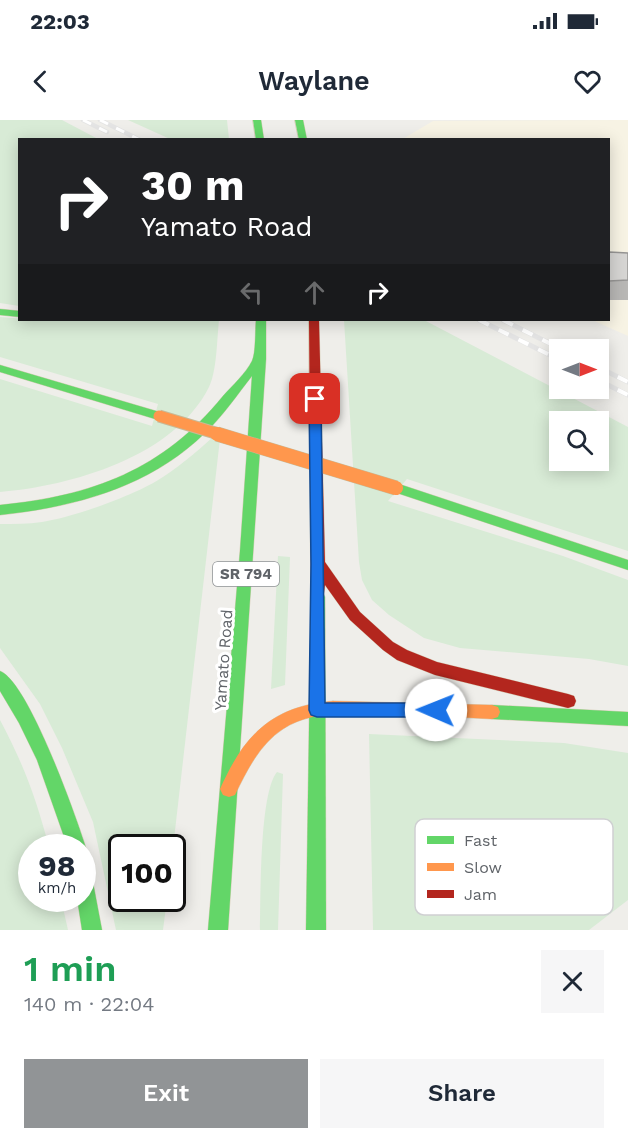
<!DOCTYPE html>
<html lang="en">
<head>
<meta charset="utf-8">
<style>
  :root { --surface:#fff; --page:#f6f6f7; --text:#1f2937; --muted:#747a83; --accent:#919496 }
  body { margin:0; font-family:"Work Sans",sans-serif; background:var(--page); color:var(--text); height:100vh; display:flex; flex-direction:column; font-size:22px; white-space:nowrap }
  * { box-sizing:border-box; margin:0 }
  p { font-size:20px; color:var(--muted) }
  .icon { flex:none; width:33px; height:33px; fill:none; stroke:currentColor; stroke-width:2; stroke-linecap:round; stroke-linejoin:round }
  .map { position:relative; height:810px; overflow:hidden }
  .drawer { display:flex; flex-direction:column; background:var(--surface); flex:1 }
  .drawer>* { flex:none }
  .banner { position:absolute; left:18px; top:18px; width:592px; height:183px; border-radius:0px; box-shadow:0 3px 15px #0003; background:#202124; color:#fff; overflow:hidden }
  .needle { width:39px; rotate:90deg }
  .buttons { position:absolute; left:549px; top:219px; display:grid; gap:12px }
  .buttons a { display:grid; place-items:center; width:60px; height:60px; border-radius:0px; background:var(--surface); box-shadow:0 3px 15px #0003; font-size:30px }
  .speed { position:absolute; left:18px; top:714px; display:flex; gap:12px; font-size:30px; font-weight:700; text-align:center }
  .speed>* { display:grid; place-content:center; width:78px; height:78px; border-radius:50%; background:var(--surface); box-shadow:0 3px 15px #0003; line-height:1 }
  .speed small { font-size:15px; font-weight:400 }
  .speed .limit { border:3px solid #111; border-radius:9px; background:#fff; color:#111 }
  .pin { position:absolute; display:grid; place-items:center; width:51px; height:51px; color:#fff; margin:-26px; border-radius:12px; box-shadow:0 3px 9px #0006 }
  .me { position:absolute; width:66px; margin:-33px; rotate:271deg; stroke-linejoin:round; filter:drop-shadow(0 0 4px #0008) }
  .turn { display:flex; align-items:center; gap:21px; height:126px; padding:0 24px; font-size:27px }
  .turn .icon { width:78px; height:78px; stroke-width:2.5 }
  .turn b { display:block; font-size:42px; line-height:51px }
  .lanes { display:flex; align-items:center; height:57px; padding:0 24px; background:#0003; justify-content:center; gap:30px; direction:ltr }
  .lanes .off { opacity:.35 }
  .round { display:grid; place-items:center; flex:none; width:63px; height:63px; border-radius:0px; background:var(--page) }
  .head { display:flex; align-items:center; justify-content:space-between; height:102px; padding:0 24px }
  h1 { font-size:36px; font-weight:600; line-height:45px; color:#1e9e55 }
  .cta { display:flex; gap:12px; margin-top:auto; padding:12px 24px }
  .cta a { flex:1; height:69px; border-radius:0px; background:var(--accent); color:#fff; font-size:24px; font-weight:600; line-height:69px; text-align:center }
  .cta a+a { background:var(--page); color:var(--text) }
  .status { display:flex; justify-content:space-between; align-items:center; height:42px; padding:0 30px; background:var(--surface); direction:ltr }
  .status svg { height:16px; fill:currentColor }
  header { display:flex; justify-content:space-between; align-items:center; height:78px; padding:0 24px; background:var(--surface); font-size:27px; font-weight:600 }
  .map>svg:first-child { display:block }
</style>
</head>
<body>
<div class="status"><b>22:03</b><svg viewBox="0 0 49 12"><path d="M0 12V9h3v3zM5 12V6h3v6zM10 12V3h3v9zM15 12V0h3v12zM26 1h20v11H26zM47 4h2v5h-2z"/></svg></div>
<header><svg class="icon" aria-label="back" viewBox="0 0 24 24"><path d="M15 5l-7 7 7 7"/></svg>Waylane<svg class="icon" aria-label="heart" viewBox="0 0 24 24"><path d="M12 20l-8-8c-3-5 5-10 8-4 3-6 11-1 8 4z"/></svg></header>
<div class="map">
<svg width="628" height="810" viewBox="0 0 628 810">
  <rect width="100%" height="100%" fill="#efeeea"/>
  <polygon fill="#f7f3e4" points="628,0 628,216 592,200 609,200 609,20 401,20 433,1"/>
  <g fill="#d8ebd6" fill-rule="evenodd">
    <polygon points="0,0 62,0 98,19 20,20 19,186 0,183"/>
    <polygon points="128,0 227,0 229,19 170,19"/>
    <path d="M0 197 38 200H219C217 218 217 251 209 267 174 337 71 366 0 372V259L152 306 158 284 0 237Z"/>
    <path d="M344 200H424L628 307V431L407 359 388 381 563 436 628 460V546L589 539 460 528 424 518 389 495 372 480 362 460 359 442ZM560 302H598V340H560Z"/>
    <path d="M221 310 173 728H122V778L167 779 163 810H116L93 702 62 628 40 584 0 528V404C14 404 28 404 42 402 74 397 136 375 163 357 184 343 202 327 221 310Z"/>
    <polygon points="278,436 290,437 285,565 271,569"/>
    <path d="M0 600C24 645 36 678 49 727L32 728V778L61 779 68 810H0Z"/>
    <polygon points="369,614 564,623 628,633 628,780 589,810 373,810"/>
    <path d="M277 652 283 654 278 810H260C261 778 259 674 277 652Z"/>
  </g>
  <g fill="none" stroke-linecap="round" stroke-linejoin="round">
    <defs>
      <g id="fast">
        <polygon points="253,0 261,0 264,20 256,20"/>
        <polygon points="295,0 303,0 307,20 299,20"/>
        <polygon points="0,189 20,191 20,197 0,195"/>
        <path d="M256 200H266V239L228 810H208L240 431 252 256C237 275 223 296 205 313 150 367 75 387 0 395V385C92 376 163 350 223 276 232 266 246 253 252 241 256 233 255 210 256 200Z"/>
        <polygon points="0,245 163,293 165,296 159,300 155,299 0,252"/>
        <polygon points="396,363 628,440 628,450 391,371 390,368"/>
        <polygon points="318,471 323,473 325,477 326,810 306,810 311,477 313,473"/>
        <path d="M0 551C28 561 76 696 86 728L83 734 82 728H68L37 640 19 603 0 571Z"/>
        <polygon points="492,585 628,592 628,606 492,599 486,597 484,592 486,587"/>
        <polygon points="82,743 89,745 91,752 102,810 82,810 77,778 82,778"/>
      </g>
      <path id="slow" d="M333 581 492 585 498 587 500 592 498 597 492 599C461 597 431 597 400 596 363 595 316 587 283 609 260 624 247 650 235 675L229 677 223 675 220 669C244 615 272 586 333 581Z"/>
      <polygon id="jam" points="309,200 319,200 325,442 360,492 393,522 407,530 437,542 568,574 574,576 576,581 574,586 568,588 435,555 397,540 383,530 350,500 325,465 323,481 313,481 311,477"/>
    </defs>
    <use href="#fast" stroke="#d7ceb8" stroke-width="1"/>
    <use href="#slow" stroke="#d7ceb8" stroke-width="1"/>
    <use href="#jam" stroke="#d7ceb8" stroke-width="1"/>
    <use href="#fast" fill="#63d668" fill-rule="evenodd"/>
    <use href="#slow" fill="#ff974d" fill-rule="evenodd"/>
    <use href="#jam" fill="#b3261e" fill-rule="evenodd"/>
    <defs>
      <g id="rail-far1">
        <polyline points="83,0 107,12"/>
        <polyline points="100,0 140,20"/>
      </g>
      <g id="rail">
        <polyline points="479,200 560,240"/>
        <polyline points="503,200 563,230"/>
        <polyline points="598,247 628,262"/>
        <polyline points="598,260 628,275"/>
      </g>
    </defs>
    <use href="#rail-far1" stroke="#e4e4e4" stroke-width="4.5"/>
    <use href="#rail" stroke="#e4e4e4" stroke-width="5"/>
    <use href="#rail-far1" stroke="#fff" stroke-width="3" stroke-dasharray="9" stroke-linecap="butt"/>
    <use href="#rail" stroke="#fff" stroke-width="4" stroke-dasharray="11" stroke-linecap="butt"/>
    <defs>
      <polyline id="slow-bridge-far1" points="159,296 222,315"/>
      <polyline id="slow-bridge" points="217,314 396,368"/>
    </defs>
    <use href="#slow-bridge-far1" stroke="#c8b996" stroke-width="13" stroke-linecap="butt"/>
    <use href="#slow-bridge" stroke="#c8b996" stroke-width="15" stroke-linecap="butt"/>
    <use href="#slow-bridge-far1" stroke="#ff974d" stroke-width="11"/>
    <use href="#slow-bridge" stroke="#ff974d" stroke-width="14"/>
  </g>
  <polygon fill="#b8b7b5" points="609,132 628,133 628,180 609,180"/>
  <g fill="#d6d5d3" stroke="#969594" stroke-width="1.5">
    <polygon points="393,19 487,19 488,20 393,20"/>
    <polygon points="609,132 628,133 628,160 609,161"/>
  </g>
  <polygon fill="#1a73e8" stroke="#114b97" stroke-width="1.5" points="315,275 321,279 325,583 436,583 441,585 444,590 441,595 436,597 317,597 311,595 309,590 311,444 309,279"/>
  <g text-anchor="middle" stroke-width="6" stroke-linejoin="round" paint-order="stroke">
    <rect fill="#fff" stroke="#8f9295" stroke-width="1.5" x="213" y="442" width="66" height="24" rx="4.5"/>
    <g font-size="15" font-weight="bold" fill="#5f6368">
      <text x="246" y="459">SR 794</text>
    </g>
    <g font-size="16" fill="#5f6368" stroke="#fff">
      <text transform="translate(223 540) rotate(-86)" y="6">Yamato Road</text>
    </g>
  </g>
  <rect x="415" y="699" width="198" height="96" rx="9" fill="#fff" stroke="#cfd0d2" stroke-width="1.5"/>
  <rect x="427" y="716" width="27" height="8" fill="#63d668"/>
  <rect x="427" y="743" width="27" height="8" fill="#ff974d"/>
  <rect x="427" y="770" width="27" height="8" fill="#b3261e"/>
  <g font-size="16" fill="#5f6368">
    <text x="464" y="726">Fast</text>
    <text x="464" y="753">Slow</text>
    <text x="464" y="780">Jam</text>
  </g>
</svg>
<div class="buttons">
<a><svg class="needle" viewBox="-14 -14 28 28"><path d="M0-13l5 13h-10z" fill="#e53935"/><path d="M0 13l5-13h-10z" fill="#747a83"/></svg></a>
<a><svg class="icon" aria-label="search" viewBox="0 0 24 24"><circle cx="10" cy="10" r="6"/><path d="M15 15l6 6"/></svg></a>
</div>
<div class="speed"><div>98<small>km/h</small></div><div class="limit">100</div></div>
<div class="pin" style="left:315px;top:279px;background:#d93025"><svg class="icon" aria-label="arrive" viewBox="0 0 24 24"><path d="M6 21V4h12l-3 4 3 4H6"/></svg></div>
<svg class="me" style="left:436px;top:590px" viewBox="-20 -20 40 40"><circle r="19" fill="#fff"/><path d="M0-13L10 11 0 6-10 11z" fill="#1a73e8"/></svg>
<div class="banner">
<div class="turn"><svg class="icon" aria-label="right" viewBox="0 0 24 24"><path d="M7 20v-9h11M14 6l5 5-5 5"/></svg><div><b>30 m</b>Yamato Road</div></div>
<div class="lanes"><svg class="icon off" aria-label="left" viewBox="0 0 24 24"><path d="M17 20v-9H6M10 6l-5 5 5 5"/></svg><svg class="icon off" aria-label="ahead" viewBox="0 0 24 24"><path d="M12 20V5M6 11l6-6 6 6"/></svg><svg class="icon" aria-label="right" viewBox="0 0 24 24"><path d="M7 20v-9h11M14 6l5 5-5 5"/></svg></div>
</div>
</div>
<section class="drawer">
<div class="head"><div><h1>1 min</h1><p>140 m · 22:04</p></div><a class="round"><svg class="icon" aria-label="close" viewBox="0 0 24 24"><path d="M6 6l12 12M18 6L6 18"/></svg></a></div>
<div class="cta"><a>Exit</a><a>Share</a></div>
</section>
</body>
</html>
